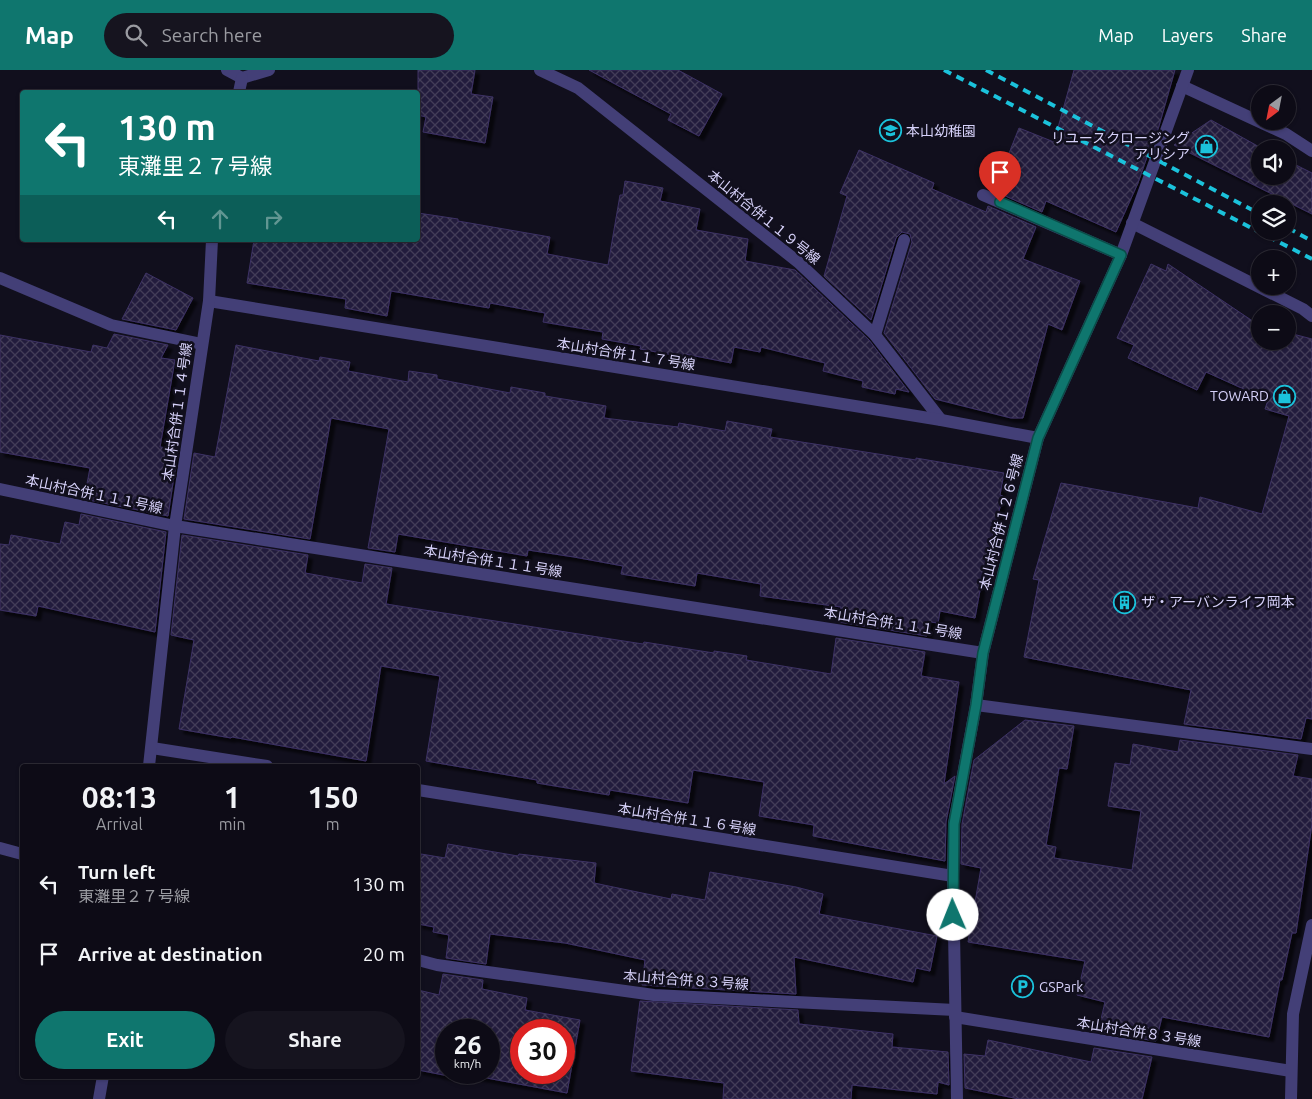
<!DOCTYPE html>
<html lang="en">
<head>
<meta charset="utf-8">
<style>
  :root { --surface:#0d0b16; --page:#16141f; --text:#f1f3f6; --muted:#9a9ba1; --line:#2d2b35; --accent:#0f766e }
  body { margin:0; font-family:Ubuntu,"Noto Sans JP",sans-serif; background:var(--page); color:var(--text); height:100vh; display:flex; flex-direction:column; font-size:19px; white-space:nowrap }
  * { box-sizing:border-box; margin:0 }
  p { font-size:16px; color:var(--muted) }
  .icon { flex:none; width:28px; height:28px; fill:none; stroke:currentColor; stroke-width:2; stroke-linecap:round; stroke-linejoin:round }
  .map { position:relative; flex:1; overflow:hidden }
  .sheet { position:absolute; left:20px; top:694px; width:400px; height:315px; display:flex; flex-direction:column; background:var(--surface); border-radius:5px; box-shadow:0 1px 4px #0004,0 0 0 1px var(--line) }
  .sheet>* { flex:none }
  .hud { position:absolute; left:20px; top:20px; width:400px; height:152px; border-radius:5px; box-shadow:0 1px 4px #0004,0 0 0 1px var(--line); background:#0f766e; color:#fff; overflow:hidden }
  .needle { width:32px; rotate:212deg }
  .buttons { position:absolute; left:1251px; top:15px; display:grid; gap:10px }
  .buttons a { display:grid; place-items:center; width:45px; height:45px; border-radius:50%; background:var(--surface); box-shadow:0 1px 4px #0004,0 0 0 1px var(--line); font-size:25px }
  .speed { position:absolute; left:435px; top:949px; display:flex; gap:10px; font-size:25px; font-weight:700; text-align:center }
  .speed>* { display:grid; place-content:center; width:65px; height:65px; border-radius:50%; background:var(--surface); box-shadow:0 1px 4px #0004,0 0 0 1px var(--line); line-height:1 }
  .speed small { font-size:12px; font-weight:400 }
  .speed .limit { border:8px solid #d22; background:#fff; color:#111 }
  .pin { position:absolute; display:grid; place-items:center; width:42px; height:42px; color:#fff; margin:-51px -21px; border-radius:50% 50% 50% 0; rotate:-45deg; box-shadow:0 0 5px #0007 }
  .pin .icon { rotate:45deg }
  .me { position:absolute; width:55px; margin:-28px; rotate:359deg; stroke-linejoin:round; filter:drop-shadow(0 0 4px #0008) }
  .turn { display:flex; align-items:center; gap:18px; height:105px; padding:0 15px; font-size:22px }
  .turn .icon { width:65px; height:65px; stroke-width:2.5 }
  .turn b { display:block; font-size:35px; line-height:42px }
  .lanes { display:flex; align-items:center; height:48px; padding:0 15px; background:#0003; justify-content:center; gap:25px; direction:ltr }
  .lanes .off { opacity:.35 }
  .eta { display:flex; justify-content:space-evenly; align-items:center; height:85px; text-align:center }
  .eta b { font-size:30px; font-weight:700; line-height:35px }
  .button { display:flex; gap:10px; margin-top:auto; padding:10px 15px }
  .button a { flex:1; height:58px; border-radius:30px; background:var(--accent); color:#fff; font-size:20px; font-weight:700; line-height:58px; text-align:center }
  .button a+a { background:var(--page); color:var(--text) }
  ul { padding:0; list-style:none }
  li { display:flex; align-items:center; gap:15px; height:70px; padding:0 15px }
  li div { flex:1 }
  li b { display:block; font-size:19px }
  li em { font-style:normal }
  header { display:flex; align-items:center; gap:30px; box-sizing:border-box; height:70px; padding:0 25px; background:var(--accent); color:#fff }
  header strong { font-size:24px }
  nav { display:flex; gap:28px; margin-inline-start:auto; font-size:18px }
  .search { width:350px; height:45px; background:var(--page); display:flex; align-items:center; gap:12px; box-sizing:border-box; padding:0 18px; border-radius:28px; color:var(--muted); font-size:19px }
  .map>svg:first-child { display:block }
</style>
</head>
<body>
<header>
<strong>Map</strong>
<div class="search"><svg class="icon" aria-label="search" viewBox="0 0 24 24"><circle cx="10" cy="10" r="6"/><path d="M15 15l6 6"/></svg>Search here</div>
<nav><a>Map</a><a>Layers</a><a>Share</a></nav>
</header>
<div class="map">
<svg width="1312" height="1029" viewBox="0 0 1312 1029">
  <defs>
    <pattern id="building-cross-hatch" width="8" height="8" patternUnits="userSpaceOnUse" patternTransform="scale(1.25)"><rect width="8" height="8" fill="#241d3c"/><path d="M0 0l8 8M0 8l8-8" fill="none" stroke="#433d59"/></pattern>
    <filter id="shadow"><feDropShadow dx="4.5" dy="4.5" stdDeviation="1" flood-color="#0009"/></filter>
  </defs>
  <rect width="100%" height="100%" fill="#110f1d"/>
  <g fill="url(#building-cross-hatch)" stroke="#3d3265" fill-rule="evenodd" filter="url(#shadow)">
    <polygon points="418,0 475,0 471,24 493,27 485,73 423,62 426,47 418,45"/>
    <polygon points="589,0 678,0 722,24 699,66 668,50 671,44"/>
    <polygon points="1074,0 1175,0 1157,63 1156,64 1155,64 1138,113 1116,162 1046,131 1042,142 994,121 1019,58 1054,72"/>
    <polygon points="1211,50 1263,79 1260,79 1260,106 1288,106 1288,91 1312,103 1312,144 1174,75"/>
    <polygon points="859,80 934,113 932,119 986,142 988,136 1036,157 1023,189 1080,211 1062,260 1048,254 1023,348 1011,348 935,329 884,263 912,172 910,164 902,162 896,168 871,250 824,206 847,126 840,123"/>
    <polygon points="625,111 663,118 660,131 700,139 696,160 748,169 745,191 795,200 869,270 909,322 896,319 895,324 862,317 863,311 823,301 825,293 761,277 760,282 734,277 731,293 685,284 684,287 640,279 641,276 602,269 603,262 543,252 545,243 490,233 489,238 391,221 387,246 345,238 346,229 247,213 254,170 418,170 418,143 458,149 458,151 550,167 547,184 608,195 620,125 623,125"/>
    <polygon points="1151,194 1166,201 1168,194 1260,256 1260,271 1282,271 1286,274 1289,263 1312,269 1312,649 1306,648 1301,669 1184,654 1191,620 1024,587 1039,510 1033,509 1061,413 1198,438 1200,427 1262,444 1289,346 1265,339 1268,330 1206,302 1197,320 1128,288 1134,275 1117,268"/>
    <polygon points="146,203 193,228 176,260 122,249"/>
    <polygon points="114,264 168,275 161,288 175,290 160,377 178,380 168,446 84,429 90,398 0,382 0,265 91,282 93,275 107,278"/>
    <polygon points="236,275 319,291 320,287 350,292 348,301 408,312 409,301 437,305 437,309 510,323 511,317 545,323 545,326 606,336 604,348 678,357 679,353 725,361 727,351 772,359 770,367 916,390 916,388 1004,403 1000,425 1003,426 984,498 975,548 940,541 938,553 930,552 927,566 839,552 841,537 760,526 761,514 697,503 695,516 621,504 623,496 574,487 528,480 527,486 398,464 395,482 368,478 389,359 331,348 310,469 184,449 194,383 215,387"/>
    <polygon points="81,444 166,462 155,562 38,536 36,546 0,540 0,474 9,475 11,465 60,474 65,452 79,455"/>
    <polygon points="182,465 308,485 305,503 362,513 365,494 392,498 386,534 643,574 644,572 714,583 714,581 747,586 746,590 831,604 836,568 925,582 921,606 959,612 944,714 955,706 946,752 945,791 813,766 814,755 759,746 764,712 693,700 688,733 610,720 609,725 537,713 537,710 426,691 440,606 381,596 366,691 232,667 231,668 179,659 194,570 171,565"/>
    <polygon points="1025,650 1074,656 1067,699 1059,698 1046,775 1056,777 1054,788 1132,800 1141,741 1108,736 1115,693 1130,695 1133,674 1178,682 1180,670 1298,685 1293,706 1312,709 1312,754 1296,863 1292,863 1282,910 1280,910 1269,967 1162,947 1156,971 1098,962 1105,932 1077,925 1085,891 968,872 981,798 961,794 962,754 974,690"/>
    <polygon points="448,774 518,786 519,784 596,793 594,813 671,829 672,824 705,830 710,802 796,817 823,824 819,844 937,866 930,901 916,898 913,912 794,887 796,924 642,915 645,890 565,873 490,864 486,894 446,888 449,865 433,862 434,857 418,854 418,805 421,784 445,788"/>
    <path d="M443 904 483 910 482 919 527 928 525 940 580 950 567 1023 465 1004 464 1009 418 1000V920L439 925ZM446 960H489V1002H446ZM521 960H564V1002H521Z"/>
    <polygon points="640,931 798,940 799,954 893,964 892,977 948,982 949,1015 938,1012 937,1024 852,1015 851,1029 723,1029 724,1013 631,1001"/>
    <polygon points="988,970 1091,992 1094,978 1152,987 1142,1029 1019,1029 965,1018 964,984 985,986"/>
  </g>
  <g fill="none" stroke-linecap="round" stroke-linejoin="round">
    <g stroke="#433f77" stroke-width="12">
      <polyline points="227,0 242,8 269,0"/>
      <polyline points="540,0 578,18 798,192 875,265 941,350"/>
      <polyline points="1182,16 1286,64 1312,81"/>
      <polyline points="239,22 242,8"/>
      <polyline points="983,125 1121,185"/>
      <polyline points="1132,153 1303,239 1312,246"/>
      <polyline points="0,208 111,255 202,274"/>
      <polyline points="209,231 941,350 1038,368"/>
      <polyline points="875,265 904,170"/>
      <polyline points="0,419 175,456 983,583"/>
      <polyline points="976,635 1312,679"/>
      <polyline points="152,678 267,696"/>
      <polyline points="149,696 175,456 209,231 212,170"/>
      <polyline points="418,720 953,806"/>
      <polyline points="0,778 22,784"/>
      <polyline points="418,890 437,895 654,925 955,940"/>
      <polyline points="955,947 1291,1001"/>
      <polyline points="99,1029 103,1006"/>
      <polyline points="957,1029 953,806 954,753 976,635 983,583 1038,368 1121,185 1188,0"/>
      <polyline points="1291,1029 1293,944 1312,855"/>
    </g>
    <g stroke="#1bc2db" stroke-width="4" stroke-dasharray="8 6" stroke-linecap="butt">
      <polyline points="944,0 1312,189"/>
      <polyline points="986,0 1260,144"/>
      <polyline points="1288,158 1312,171"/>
    </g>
  </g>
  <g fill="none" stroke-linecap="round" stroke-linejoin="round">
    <defs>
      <polyline id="route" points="953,845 954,754 976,635 983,583 1038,368 1121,185 1000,132"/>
    </defs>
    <use href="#route" stroke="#0a4d48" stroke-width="12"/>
    <use href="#route" stroke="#0f766e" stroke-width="9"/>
  </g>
  <defs>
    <symbol id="school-ring" viewBox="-11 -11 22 22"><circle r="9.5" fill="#110f1d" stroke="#1bc2db" stroke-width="1.5"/><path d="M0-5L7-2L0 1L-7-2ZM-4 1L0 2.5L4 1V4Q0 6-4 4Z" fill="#1bc2db"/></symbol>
    <symbol id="shop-ring" viewBox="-11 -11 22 22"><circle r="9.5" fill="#110f1d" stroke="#1bc2db" stroke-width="1.5"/><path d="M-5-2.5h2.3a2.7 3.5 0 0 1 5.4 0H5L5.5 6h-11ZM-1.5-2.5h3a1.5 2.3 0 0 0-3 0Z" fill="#1bc2db"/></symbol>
    <symbol id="building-ring" viewBox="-11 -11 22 22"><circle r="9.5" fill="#110f1d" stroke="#1bc2db" stroke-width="1.5"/><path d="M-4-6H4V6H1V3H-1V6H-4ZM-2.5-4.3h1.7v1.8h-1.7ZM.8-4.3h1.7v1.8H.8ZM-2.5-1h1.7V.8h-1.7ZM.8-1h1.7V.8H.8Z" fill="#1bc2db"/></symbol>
    <symbol id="parking-ring" viewBox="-11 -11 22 22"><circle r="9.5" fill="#110f1d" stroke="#1bc2db" stroke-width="1.5"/><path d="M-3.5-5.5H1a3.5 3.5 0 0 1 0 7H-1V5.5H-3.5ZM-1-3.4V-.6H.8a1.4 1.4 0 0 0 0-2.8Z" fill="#1bc2db"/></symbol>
  </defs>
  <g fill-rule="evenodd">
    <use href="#school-ring" x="878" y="48" width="25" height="25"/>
    <use href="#shop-ring" x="1194" y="64" width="25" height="25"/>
    <use href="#shop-ring" x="1272" y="314" width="25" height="25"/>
    <use href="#building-ring" x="1112" y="520" width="25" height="25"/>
    <use href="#parking-ring" x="1010" y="904" width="25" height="25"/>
  </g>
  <g text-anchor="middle" stroke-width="5" stroke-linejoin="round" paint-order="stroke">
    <g font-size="14" fill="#d6d1f9" stroke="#110f1d" text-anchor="start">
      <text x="906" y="66">本山幼稚園</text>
      <text x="1190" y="73" text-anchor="end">リユースクロージング<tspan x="1190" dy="16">アリシア</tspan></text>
      <text x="1269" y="331" text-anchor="end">TOWARD</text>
      <text x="1141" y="537">ザ・アーバンライフ岡本</text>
      <text x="1039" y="922">GSPark</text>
    </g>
    <g font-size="14" fill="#d6d1f9" stroke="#110f1d">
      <text transform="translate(764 147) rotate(39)" y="5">本山村合併１１９号線</text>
      <text transform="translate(626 284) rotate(9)" y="5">本山村合併１１７号線</text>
      <text transform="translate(177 342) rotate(-82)" y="5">本山村合併１１４号線</text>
      <text transform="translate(94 424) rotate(12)" y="5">本山村合併１１１号線</text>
      <text transform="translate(1001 452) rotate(-76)" y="5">本山村合併１２６号線</text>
      <text transform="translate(493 491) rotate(9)" y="5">本山村合併１１１号線</text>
      <text transform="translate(893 553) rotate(9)" y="5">本山村合併１１１号線</text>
      <text transform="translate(687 749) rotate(9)" y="5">本山村合併１１６号線</text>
      <text transform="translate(686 910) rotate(4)" y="5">本山村合併８３号線</text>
      <text transform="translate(1139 962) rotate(9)" y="5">本山村合併８３号線</text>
    </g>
  </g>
</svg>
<div class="buttons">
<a><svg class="needle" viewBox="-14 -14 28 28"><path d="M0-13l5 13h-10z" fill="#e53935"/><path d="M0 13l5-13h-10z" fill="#9a9ba1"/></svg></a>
<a><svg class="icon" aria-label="sound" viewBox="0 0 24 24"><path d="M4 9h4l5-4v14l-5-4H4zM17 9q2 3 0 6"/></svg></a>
<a><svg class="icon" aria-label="layers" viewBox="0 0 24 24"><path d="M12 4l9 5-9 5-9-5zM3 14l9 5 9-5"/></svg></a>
<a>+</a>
<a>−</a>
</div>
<div class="speed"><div>26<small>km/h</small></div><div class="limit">30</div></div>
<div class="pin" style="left:1000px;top:132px;background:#d93025"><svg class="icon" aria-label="arrive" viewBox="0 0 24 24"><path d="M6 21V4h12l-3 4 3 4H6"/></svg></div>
<svg class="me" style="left:953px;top:845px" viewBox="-20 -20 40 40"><circle r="19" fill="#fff"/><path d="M0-13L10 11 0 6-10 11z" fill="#0f766e"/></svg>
<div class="hud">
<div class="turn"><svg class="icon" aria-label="left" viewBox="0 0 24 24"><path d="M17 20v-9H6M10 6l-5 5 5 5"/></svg><div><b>130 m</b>東灘里２７号線</div></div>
<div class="lanes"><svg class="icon" aria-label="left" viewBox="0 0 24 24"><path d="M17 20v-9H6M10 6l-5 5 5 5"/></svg><svg class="icon off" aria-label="ahead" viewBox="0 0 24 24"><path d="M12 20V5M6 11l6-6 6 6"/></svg><svg class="icon off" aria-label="right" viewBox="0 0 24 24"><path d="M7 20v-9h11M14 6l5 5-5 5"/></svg></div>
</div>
<section class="sheet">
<div class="eta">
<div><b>08:13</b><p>Arrival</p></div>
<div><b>1</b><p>min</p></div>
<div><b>150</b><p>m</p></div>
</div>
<ul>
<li><svg class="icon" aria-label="left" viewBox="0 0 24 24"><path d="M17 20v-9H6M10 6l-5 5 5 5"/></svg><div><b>Turn left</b><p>東灘里２７号線</p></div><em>130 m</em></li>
<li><svg class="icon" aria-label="arrive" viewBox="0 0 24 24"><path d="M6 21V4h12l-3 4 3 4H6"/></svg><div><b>Arrive at destination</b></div><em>20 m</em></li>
</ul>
<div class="button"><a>Exit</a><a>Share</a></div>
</section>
</div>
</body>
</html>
